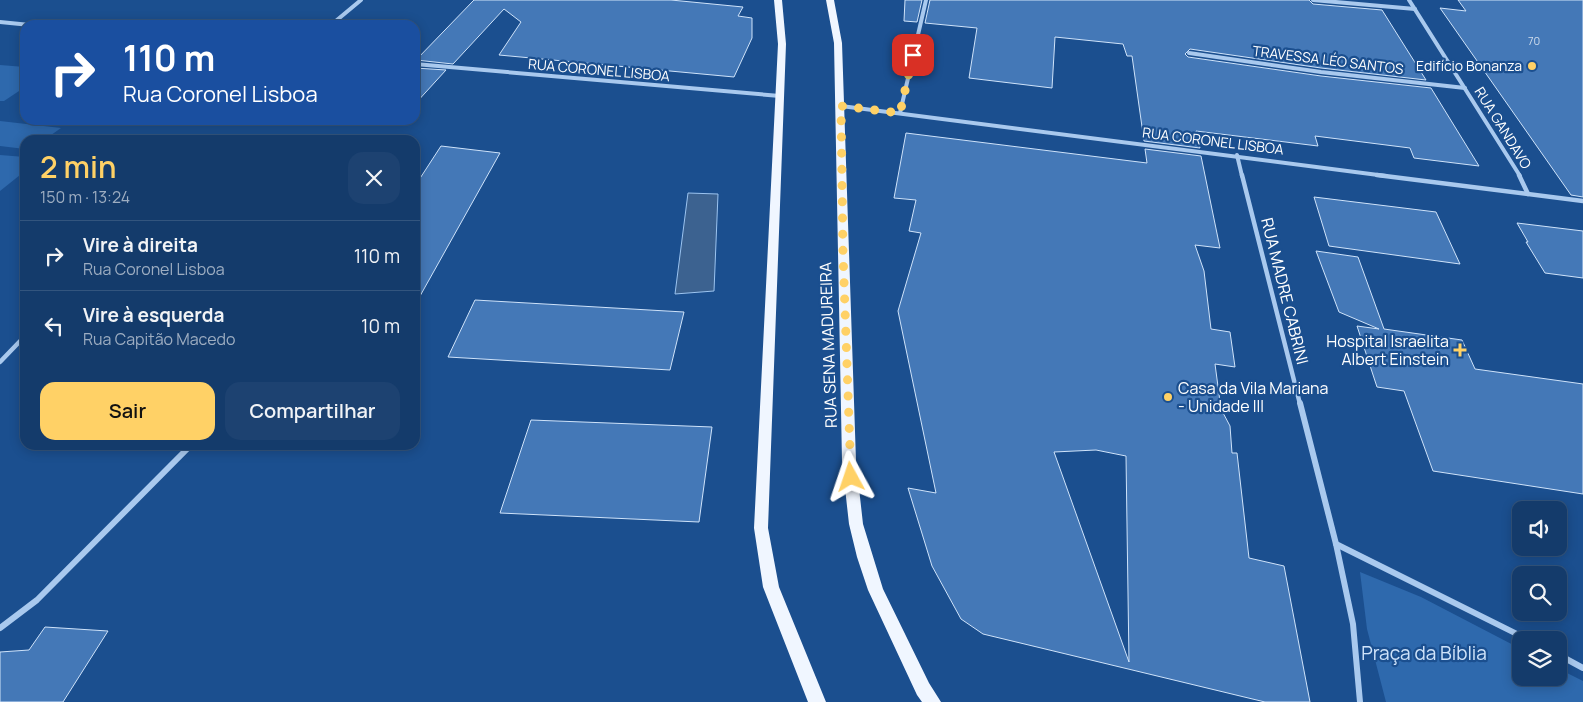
<!DOCTYPE html>
<html lang="pt">
<head>
<meta charset="utf-8">
<style>
  :root { --surface:#143b6b; --page:#1d4271; --text:#f1f3f6; --muted:#9dadc1; --line:#33557e; --accent:#ffd166 }
  body { margin:0; font-family:Manrope,sans-serif; background:var(--page); color:var(--text); height:100vh; display:flex; flex-direction:column; font-size:19px; white-space:nowrap }
  * { box-sizing:border-box; margin:0 }
  p { font-size:16px; color:var(--muted) }
  .icon { flex:none; width:28px; height:28px; fill:none; stroke:currentColor; stroke-width:2; stroke-linecap:round; stroke-linejoin:round }
  .map { position:relative; flex:1; overflow:hidden }
  .drawer { position:absolute; left:20px; top:135px; width:400px; height:315px; display:flex; flex-direction:column; background:var(--surface); border-radius:15px; box-shadow:0 2px 12px #0003,0 0 0 1px var(--line) }
  .drawer>* { flex:none }
  .top-card { position:absolute; left:20px; top:20px; width:400px; height:105px; border-radius:15px; box-shadow:0 2px 12px #0003,0 0 0 1px var(--line); background:#1a4fa0; color:#fff; overflow:hidden }
  .buttons { position:absolute; left:1512px; top:501px; display:grid; gap:10px }
  .buttons a { display:grid; place-items:center; width:55px; height:55px; border-radius:10px; background:var(--surface); box-shadow:0 2px 12px #0003,0 0 0 1px var(--line); font-size:25px }
  .pin { position:absolute; display:grid; place-items:center; width:42px; height:42px; color:#fff; margin:-21px; border-radius:10px; box-shadow:0 2px 8px #0006 }
  .me { position:absolute; width:55px; margin:-28px; rotate:355deg; stroke-linejoin:round; filter:drop-shadow(0 0 4px #0008) }
  .turn { display:flex; align-items:center; gap:18px; height:105px; padding:0 20px; font-size:22px }
  .turn .icon { width:65px; height:65px; stroke-width:2.5 }
  .turn b { display:block; font-size:35px; line-height:42px }
  .round { display:grid; place-items:center; flex:none; width:52px; height:52px; border-radius:15px; background:var(--page) }
  .headline { display:flex; align-items:center; justify-content:space-between; height:85px; padding:0 20px }
  h1 { font-size:30px; font-weight:600; line-height:38px; color:var(--accent) }
  .primary-button { display:flex; gap:10px; margin-top:auto; padding:10px 20px }
  .primary-button a { flex:1; height:58px; border-radius:15px; background:var(--accent); color:#111; font-size:20px; font-weight:600; line-height:58px; text-align:center }
  .primary-button a+a { background:var(--page); color:var(--text) }
  ul { padding:0; list-style:none }
  li { display:flex; align-items:center; gap:15px; height:70px; padding:0 20px; border-top:1px solid var(--line) }
  li div { flex:1 }
  li b { display:block; font-size:19px }
  li em { font-style:normal }
  .map>svg:first-child { display:block }
</style>
</head>
<body>
<div class="map">
<svg width="1583" height="702" viewBox="0 0 1583 702">
  <rect width="100%" height="100%" fill="#1b4f8f"/>
  <g fill="#2e69ad">
    <polygon points="0,65 25,67 25,87 4,101 0,101"/>
    <polygon points="0,121 61,128 44,140 25,140 25,149 0,146"/>
    <polygon points="0,155 25,157 25,171 0,191"/>
    <polygon points="1360,572 1421,597 1521,649 1521,678 1559,678 1559,669 1583,681 1583,702 1386,702 1367,629"/>
  </g>
  <polygon fill="#3c6290" stroke="#9cc4f0" points="688,193 718,194 714,291 675,294"/>
  <g fill="#4478b7" stroke="#cfe3fa" fill-rule="evenodd">
    <polygon points="474,0 671,0 743,7 738,16 752,18 752,38 734,77 499,55 521,22 504,9 453,64 416,60"/>
    <polygon points="905,0 922,0 917,22 904,21"/>
    <polygon points="930,0 1309,0 1313,4 1382,10 1426,80 1321,68 1190,49 1185,54 1188,57 1321,76 1431,88 1479,166 1414,158 1410,148 1315,136 1318,146 1196,131 1200,148 1144,141 1132,56 1127,56 1123,44 1055,37 1052,88 969,78 977,28 925,23"/>
    <polygon points="1458,0 1583,0 1583,197 1571,195 1440,8 1466,11"/>
    <polygon points="415,68 446,70 415,104"/>
    <path d="M906 133 1147 163 1145 149 1201 156 1220 248 1195 245 1204 271 1211 329 1230 332 1235 367 1215 364 1221 409 1230 426 1232 453H1237L1249 558 1284 566 1310 702H1265L983 634 961 619 932 566 908 488 936 493 898 311 921 233 909 231 916 200 894 198ZM1096 450 1126 456 1129 662 1054 452Z"/>
    <polygon points="441,146 500,153 415,305 415,186"/>
    <polygon points="1314,197 1436,212 1460,264 1329,246"/>
    <polygon points="1517,223 1583,231 1583,278 1545,273 1526,242 1528,242"/>
    <polygon points="1316,251 1358,257 1384,329 1462,340 1475,369 1583,384 1583,494 1433,471 1404,391 1377,387 1357,326 1379,329 1339,312"/>
    <polygon points="475,300 684,312 670,370 448,357"/>
    <polygon points="531,420 712,427 699,522 500,513"/>
    <polygon points="45,627 108,631 63,702 0,702 0,652 29,650"/>
  </g>
  <g fill="none" stroke-linecap="round" stroke-linejoin="round">
    <g stroke="#a9c9ee" stroke-width="4">
      <polyline points="1313,0 1415,9"/>
      <polyline points="1409,0 1520,176"/>
      <polyline points="0,22 30,25"/>
      <polyline points="331,25 361,0"/>
      <polyline points="1189,53 1321,72 1465,88"/>
      <polyline points="415,64 780,96"/>
      <polyline points="841,106 1386,176"/>
      <polyline points="900,113 926,0"/>
      <polyline points="1237,155 1242,176"/>
    </g>
    <g stroke="#a9c9ee" stroke-width="4.5">
      <polyline points="1242,175 1300,404"/>
      <polyline points="1377,175 1583,201"/>
      <polyline points="1519,175 1528,194"/>
      <polyline points="0,362 25,336"/>
    </g>
    <g stroke="#a9c9ee" stroke-width="6">
      <polyline points="1300,403 1336,544 1353,624 1360,702"/>
      <polyline points="1336,544 1529,640"/>
      <polyline points="0,628 37,600 191,445"/>
      <polyline points="1559,655 1583,668"/>
    </g>
    <g fill="#f0f6ff" fill-rule="evenodd">
      <polygon points="774,0 782,0 786,44 768,528 779,587 826,702 808,702 763,587 754,528 778,44"/>
      <polygon points="826,0 834,0 842,43 856,461 863,524 883,589 929,683 941,702 922,702 917,695 868,590 857,557 849,524 842,461 834,43"/>
    </g>
  </g>
  <g fill="none" stroke-linecap="round" stroke-linejoin="round">
    <polyline stroke="#ffd166" stroke-width="9" stroke-dasharray="0 16.2" points="851,477 843,253 841,106 900,113 913,55"/>
  </g>
  <g fill="#ffd166" stroke="#1b4f8f" stroke-width="2">
    <circle cx="1532" cy="66" r="5"/>
    <path d="M1457.5 342.5h5v5h5v5h-5v5h-5v-5h-5v-5h5z"/>
    <circle cx="1168" cy="397" r="5"/>
  </g>
  <g text-anchor="middle" stroke-width="4.5" stroke-linejoin="round" paint-order="stroke">
    <g font-size="11" fill="#d0dded">
      <text x="1534" y="45">70</text>
    </g>
    <g font-size="14" fill="#fff" stroke="#1b4f8f">
      <text transform="translate(1328 60) rotate(7)" y="5">TRAVESSA LÉO SANTOS</text>
      <text transform="translate(599 70) rotate(5)" y="5">RUA CORONEL LISBOA</text>
      <text transform="translate(1503 128) rotate(58)" y="5">RUA GANDAVO</text>
      <text transform="translate(1213 141) rotate(7)" y="5">RUA CORONEL LISBOA</text>
    </g>
    <g font-size="14" fill="#fff" stroke="#1b4f8f" text-anchor="end">
      <text x="1522" y="71">Edifício Bonanza</text>
    </g>
    <g font-size="16" fill="#fff" stroke="#1b4f8f">
      <text transform="translate(1285 291) rotate(76)" y="6">RUA MADRE CABRINI</text>
      <text transform="translate(828 345) rotate(-92)" y="6">RUA SENA MADUREIRA</text>
    </g>
    <g font-size="16" fill="#fff" stroke="#1b4f8f" text-anchor="end">
      <text x="1449" y="347">Hospital Israelita<tspan x="1449" dy="18">Albert Einstein</tspan></text>
      <text x="1178" y="394" text-anchor="start">Casa da Vila Mariana<tspan x="1178" dy="18">- Unidade III</tspan></text>
    </g>
    <g font-size="19" fill="#cfe3fa" stroke="#1b4f8f">
      <text x="1424" y="660">Praça da Bíblia</text>
    </g>
  </g>
</svg>
<div class="buttons">
<a><svg class="icon" aria-label="sound" viewBox="0 0 24 24"><path d="M4 9h4l5-4v14l-5-4H4zM17 9q2 3 0 6"/></svg></a>
<a><svg class="icon" aria-label="search" viewBox="0 0 24 24"><circle cx="10" cy="10" r="6"/><path d="M15 15l6 6"/></svg></a>
<a><svg class="icon" aria-label="layers" viewBox="0 0 24 24"><path d="M12 4l9 5-9 5-9-5zM3 14l9 5 9-5"/></svg></a>
</div>
<div class="pin" style="left:913px;top:55px;background:#d93025"><svg class="icon" aria-label="arrive" viewBox="0 0 24 24"><path d="M6 21V4h12l-3 4 3 4H6"/></svg></div>
<svg class="me" style="left:851px;top:477px" viewBox="-20 -20 40 40"><path d="M0-17L14 15 0 8-14 15z" fill="#ffd166" stroke="#fff" stroke-width="4"/></svg>
<div class="top-card">
<div class="turn"><svg class="icon" aria-label="right" viewBox="0 0 24 24"><path d="M7 20v-9h11M14 6l5 5-5 5"/></svg><div><b>110 m</b>Rua Coronel Lisboa</div></div>
</div>
<section class="drawer">
<div class="headline"><div><h1>2 min</h1><p>150 m · 13:24</p></div><a class="round"><svg class="icon" aria-label="close" viewBox="0 0 24 24"><path d="M6 6l12 12M18 6L6 18"/></svg></a></div>
<ul>
<li><svg class="icon" aria-label="right" viewBox="0 0 24 24"><path d="M7 20v-9h11M14 6l5 5-5 5"/></svg><div><b>Vire à direita</b><p>Rua Coronel Lisboa</p></div><em>110 m</em></li>
<li><svg class="icon" aria-label="left" viewBox="0 0 24 24"><path d="M17 20v-9H6M10 6l-5 5 5 5"/></svg><div><b>Vire à esquerda</b><p>Rua Capitão Macedo</p></div><em>10 m</em></li>
</ul>
<div class="primary-button"><a>Sair</a><a>Compartilhar</a></div>
</section>
</div>
</body>
</html>
